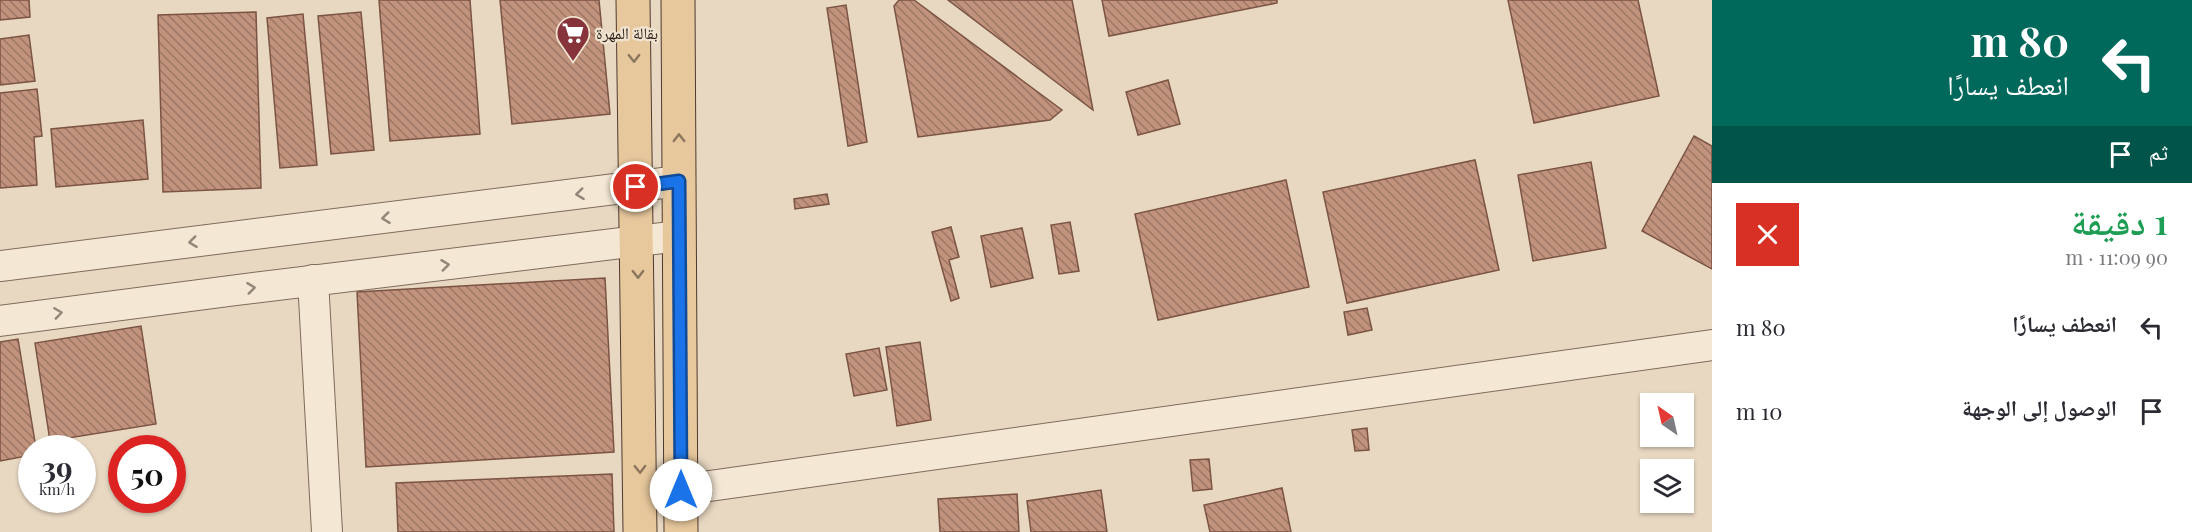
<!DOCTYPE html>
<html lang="ar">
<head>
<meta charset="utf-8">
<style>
  :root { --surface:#fff; --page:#f2f2f3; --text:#2b2b33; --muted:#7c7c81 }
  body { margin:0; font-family:"Playfair Display","Noto Naskh Arabic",serif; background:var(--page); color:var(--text); direction:rtl; height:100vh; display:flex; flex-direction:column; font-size:22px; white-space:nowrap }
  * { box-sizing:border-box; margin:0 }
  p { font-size:20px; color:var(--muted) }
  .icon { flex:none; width:33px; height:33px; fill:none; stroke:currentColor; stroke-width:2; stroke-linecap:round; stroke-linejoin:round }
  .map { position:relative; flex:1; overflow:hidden; direction:ltr }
  .panel { display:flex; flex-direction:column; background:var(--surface); width:480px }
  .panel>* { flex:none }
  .banner { background:#00695c; color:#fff; overflow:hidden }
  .needle { width:39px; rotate:326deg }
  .tools { position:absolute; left:1640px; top:393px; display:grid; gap:12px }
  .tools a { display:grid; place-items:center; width:54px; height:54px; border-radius:0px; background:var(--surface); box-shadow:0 2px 4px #0004; font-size:30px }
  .speed { position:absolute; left:18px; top:435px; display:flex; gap:12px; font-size:30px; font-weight:700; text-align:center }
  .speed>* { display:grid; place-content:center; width:78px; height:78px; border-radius:50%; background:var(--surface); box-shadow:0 2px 4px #0004; line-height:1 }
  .speed small { font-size:15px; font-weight:400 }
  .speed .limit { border:9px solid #d22; background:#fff; color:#111 }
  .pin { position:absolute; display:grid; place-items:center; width:51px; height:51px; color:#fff; margin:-26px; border:3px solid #fff; border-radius:50%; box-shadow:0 2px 6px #0007 }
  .me { position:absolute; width:66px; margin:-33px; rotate:0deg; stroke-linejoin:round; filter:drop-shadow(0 0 4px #0008) }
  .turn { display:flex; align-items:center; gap:21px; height:126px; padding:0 24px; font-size:27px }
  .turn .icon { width:78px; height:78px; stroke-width:2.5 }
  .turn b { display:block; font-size:42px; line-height:51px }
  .then { display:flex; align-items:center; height:57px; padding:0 24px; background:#0003; gap:12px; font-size:22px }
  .round { display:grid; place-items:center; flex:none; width:63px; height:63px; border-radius:0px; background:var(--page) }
  .overview { display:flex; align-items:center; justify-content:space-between; height:102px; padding:0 24px }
  h1 { font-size:36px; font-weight:600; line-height:45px; color:#1e9e55 }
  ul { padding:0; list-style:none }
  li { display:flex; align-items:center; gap:18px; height:84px; padding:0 24px }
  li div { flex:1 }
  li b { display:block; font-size:22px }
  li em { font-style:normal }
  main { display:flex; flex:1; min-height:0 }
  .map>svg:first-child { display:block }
</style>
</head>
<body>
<main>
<section class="panel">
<div class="banner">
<div class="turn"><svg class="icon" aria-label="left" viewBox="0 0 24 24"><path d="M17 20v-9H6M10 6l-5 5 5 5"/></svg><div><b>80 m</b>انعطف يسارًا</div></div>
<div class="then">ثم<svg class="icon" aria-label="arrive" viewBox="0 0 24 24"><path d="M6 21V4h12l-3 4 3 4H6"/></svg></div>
</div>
<div class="overview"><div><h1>1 دقيقة</h1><p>90 m · 11:09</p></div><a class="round" style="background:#d93025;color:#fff"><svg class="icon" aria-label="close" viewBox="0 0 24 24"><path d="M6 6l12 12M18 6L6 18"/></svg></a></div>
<ul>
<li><svg class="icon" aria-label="left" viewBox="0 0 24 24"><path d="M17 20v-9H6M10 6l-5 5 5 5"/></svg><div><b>انعطف يسارًا</b></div><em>80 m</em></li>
<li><svg class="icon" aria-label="arrive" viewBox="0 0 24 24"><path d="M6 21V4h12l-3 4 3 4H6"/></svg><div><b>الوصول إلى الوجهة</b></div><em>10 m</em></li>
</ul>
</section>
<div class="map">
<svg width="1712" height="532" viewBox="0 0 1712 532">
  <defs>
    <pattern id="building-back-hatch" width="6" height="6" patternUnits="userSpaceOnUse" patternTransform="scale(1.5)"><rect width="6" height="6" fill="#c1927c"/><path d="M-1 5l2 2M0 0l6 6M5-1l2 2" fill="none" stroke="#9d7765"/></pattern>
  </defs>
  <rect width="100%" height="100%" fill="#e8d8c2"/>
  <g fill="url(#building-back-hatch)" stroke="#7b5444" stroke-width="1.5">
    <polygon points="0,0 29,0 30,17 0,20"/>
    <polygon points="379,0 470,0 480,134 390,141"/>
    <polygon points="500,0 599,0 610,114 512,124"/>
    <polygon points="899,0 914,0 1062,110 1050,120 918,137 894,6"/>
    <polygon points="948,0 1072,0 1093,110"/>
    <polygon points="1102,0 1277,0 1277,3 1109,36"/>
    <polygon points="1508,0 1638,0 1659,96 1534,123"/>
    <polygon points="846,5 867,142 848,146 827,8"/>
    <polygon points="256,12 261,188 163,192 158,15"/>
    <polygon points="361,12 374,150 331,154 318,16"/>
    <polygon points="303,14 317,165 280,168 267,18"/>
    <polygon points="29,35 35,81 0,85 0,39"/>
    <polygon points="1168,80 1180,124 1138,135 1126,92"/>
    <polygon points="37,89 42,136 34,137 37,185 0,188 0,93"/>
    <polygon points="143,120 148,179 56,187 51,129"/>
    <polygon points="1694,136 1712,146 1712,269 1642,231"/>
    <polygon points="1475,160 1499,270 1347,303 1323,192"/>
    <polygon points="1591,162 1606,248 1533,261 1518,175"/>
    <polygon points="1286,180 1309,287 1158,320 1135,214"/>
    <polygon points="827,194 829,204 795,209 794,199"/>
    <polygon points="1070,222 1079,271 1059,274 1051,225"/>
    <polygon points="951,227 959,257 949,260 959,298 951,301 932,232"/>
    <polygon points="1022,228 1033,278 991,287 981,236"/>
    <polygon points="605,278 614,452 366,467 357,292"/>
    <polygon points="1367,308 1372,330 1348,335 1344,312"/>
    <polygon points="141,326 156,424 50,441 35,343"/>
    <polygon points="18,339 36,448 32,448 32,455 0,461 0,342"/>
    <polygon points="920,342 931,420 897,426 886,347"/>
    <polygon points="879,348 887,390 854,396 846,354"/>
    <polygon points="1367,428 1369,450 1355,451 1352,430"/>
    <polygon points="1209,459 1212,489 1193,491 1190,460"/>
    <polygon points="612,474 614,532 398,532 396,483"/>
    <polygon points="1282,488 1291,532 1210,532 1204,505"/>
    <polygon points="1101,490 1107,532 1031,532 1027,501"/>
    <polygon points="1017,494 1019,532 940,532 938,499"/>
  </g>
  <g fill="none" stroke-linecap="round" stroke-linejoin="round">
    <defs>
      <g id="minor">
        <polyline points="0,266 679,181"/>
        <polyline points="313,280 327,532"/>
        <polyline points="0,321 237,290 679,236"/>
        <polyline points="681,490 1712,345"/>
      </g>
      <g id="major">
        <polyline points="633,0 640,532"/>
        <polyline points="678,0 681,532"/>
      </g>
    </defs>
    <use href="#minor" stroke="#7f6b5b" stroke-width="32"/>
    <use href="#major" stroke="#4d3a2f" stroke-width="35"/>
    <use href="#minor" stroke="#f4e7d4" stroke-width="30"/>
    <use href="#major" stroke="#e7c89d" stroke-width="33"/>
  </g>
  <defs><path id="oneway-chevron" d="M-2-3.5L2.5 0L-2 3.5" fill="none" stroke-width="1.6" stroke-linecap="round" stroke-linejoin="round" transform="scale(1.5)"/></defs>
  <g stroke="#8c765e">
    <use href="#oneway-chevron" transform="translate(634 58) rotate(89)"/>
    <use href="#oneway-chevron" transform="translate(679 138) rotate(-90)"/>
    <use href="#oneway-chevron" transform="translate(638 274) rotate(89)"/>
    <use href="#oneway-chevron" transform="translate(640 469) rotate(89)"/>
  </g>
  <g stroke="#928679">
    <use href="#oneway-chevron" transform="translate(580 194) rotate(173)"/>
    <use href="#oneway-chevron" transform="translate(386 218) rotate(173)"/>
    <use href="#oneway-chevron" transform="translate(193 242) rotate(173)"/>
    <use href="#oneway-chevron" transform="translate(445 265) rotate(-7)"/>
    <use href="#oneway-chevron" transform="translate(251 288) rotate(-7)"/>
    <use href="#oneway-chevron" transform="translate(58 313) rotate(-8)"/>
  </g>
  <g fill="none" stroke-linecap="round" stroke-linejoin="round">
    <defs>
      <polyline id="route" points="636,187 679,181 681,490"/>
    </defs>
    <use href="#route" stroke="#114b97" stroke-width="15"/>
    <use href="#route" stroke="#1a73e8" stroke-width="10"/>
  </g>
  <defs>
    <symbol id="supermarket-pin" viewBox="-11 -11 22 30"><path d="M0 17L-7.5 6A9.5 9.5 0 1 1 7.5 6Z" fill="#87333c" stroke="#f0e4d0"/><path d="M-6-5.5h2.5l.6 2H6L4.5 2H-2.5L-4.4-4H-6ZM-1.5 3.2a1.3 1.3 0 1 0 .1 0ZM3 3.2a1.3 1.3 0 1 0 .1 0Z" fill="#fff"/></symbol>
  </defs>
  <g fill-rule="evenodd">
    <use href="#supermarket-pin" x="554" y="14" width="38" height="52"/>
  </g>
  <g text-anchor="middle" stroke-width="4.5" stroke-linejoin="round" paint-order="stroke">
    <g font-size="16" fill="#31251e" stroke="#f0e4d0" text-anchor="start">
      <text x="596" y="39">بقالة المهرة</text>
    </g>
  </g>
</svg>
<div class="tools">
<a><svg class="needle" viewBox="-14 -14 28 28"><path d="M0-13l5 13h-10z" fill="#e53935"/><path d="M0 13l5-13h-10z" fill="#7c7c81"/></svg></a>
<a><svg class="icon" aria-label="layers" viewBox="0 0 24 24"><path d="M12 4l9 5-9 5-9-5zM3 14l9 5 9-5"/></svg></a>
</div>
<div class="speed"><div>39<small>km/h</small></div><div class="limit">50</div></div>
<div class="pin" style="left:636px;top:187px;background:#d93025"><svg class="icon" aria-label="arrive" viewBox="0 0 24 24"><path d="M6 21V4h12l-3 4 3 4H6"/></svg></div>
<svg class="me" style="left:681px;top:490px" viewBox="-20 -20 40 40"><circle r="19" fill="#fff"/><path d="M0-13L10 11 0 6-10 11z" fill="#1a73e8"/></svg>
</div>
</main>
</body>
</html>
